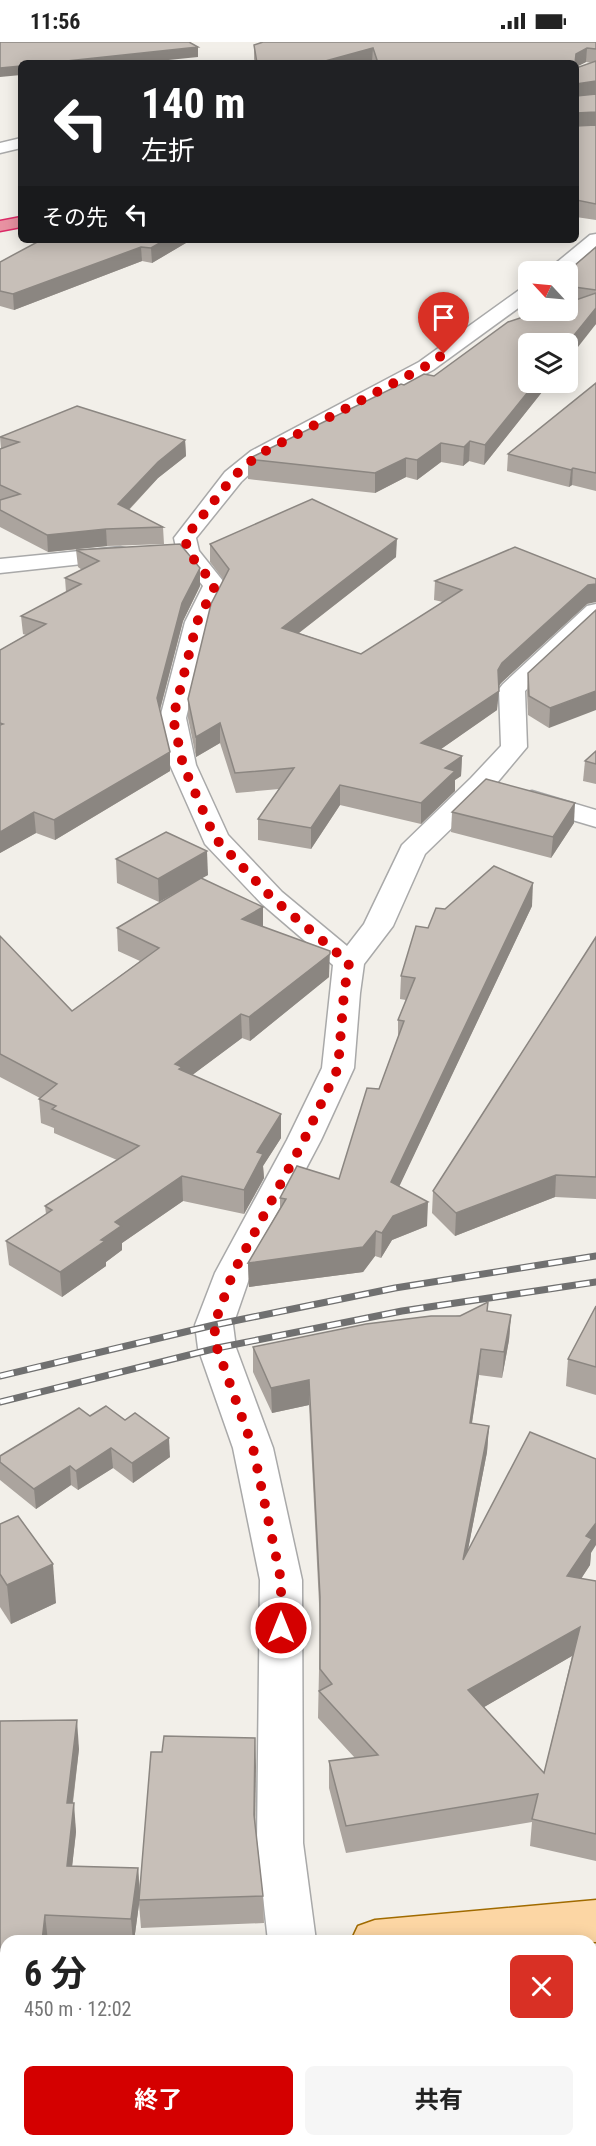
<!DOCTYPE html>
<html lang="ja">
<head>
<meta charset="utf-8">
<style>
  :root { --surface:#fff; --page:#f6f6f6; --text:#222; --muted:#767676; --accent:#d40000 }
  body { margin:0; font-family:"Roboto Condensed","Noto Sans JP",sans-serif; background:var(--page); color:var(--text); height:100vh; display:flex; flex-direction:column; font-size:22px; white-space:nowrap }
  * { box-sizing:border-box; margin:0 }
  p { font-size:20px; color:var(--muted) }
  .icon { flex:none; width:33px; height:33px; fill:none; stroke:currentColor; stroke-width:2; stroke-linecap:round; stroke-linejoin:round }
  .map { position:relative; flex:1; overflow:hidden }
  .panel { position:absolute; left:0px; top:1893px; width:597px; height:212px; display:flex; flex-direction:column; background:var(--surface); border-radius:18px 18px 0 0; box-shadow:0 3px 15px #0003 }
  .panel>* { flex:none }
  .banner { position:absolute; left:18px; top:18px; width:561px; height:183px; border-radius:9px; box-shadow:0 3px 15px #0003; background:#202124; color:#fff; overflow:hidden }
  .needle { width:39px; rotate:296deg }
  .controls { position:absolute; left:518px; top:219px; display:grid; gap:12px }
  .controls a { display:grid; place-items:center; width:60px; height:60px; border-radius:9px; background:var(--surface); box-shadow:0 3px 15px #0003; font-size:30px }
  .pin { position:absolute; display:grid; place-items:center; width:51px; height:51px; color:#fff; margin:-62px -26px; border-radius:50% 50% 50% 0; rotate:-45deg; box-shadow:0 0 6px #0007 }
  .pin .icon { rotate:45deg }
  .me { position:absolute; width:66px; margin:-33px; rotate:0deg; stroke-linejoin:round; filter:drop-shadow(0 0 4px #0008) }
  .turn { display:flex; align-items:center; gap:21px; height:126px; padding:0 24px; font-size:27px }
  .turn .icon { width:78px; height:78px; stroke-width:2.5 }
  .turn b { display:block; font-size:42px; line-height:51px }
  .then { display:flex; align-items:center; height:57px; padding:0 24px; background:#0003; gap:12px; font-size:22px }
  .round { display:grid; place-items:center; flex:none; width:63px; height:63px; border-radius:9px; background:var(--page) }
  .summary { display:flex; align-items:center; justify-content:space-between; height:102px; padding:0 24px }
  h1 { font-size:36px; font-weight:700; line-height:45px }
  .cta { display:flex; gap:12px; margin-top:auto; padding:12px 24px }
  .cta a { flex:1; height:69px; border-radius:9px; background:var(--accent); color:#fff; font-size:24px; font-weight:700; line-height:69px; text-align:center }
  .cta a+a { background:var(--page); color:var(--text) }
  .status { display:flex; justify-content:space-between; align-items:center; height:42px; padding:0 30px; background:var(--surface); direction:ltr }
  .status svg { height:16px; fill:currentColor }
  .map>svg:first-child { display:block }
</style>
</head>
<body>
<div class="status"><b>11:56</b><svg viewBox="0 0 49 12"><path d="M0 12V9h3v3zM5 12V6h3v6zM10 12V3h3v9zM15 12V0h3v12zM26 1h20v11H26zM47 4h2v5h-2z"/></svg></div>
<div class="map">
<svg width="596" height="2104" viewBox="0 0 596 2104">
  <rect width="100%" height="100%" fill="#f2efe9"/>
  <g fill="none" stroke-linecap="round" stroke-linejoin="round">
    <defs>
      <g id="minor">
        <polygon points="21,96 21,106 0,111 0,101"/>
        <polygon points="596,192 596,205 566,230 545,230 590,193"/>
        <polygon points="528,245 528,259 433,328 265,417 241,440 196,496 199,509 227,544 209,580 186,676 196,723 228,793 282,850 347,904 364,882 402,803 471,736 501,704 499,647 503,642 587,564 596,562 596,582 525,649 527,705 491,748 425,812 393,884 364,922 360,951 354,1026 321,1098 251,1231 233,1283 236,1306 273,1406 302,1538 303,1801 316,1899 268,1899 257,1801 260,1538 233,1406 198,1306 195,1283 215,1231 287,1098 322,1026 333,923 262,862 205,802 170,723 160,676 185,580 203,544 177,510 174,496 225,430 251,409 419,320 522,246"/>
        <polygon points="120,505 128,507 132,512 128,517 0,531 0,517"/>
        <polygon points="532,749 596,768 596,785 522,763 518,757 522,751"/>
      </g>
      <g id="major">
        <polygon points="596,1858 596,1900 351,1899 358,1884 375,1878"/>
        <polygon points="6,1948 6,1992 0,1994 0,1950"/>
      </g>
      <polygon id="highway" points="21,175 21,185 0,189 0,179"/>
    </defs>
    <use href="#minor" stroke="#a9a9a9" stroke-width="3"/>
    <use href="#major" stroke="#a06b00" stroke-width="3"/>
    <use href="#highway" stroke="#dc2a67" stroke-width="3"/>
    <use href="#minor" fill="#fff" fill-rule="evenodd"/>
    <use href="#major" fill="#fcd6a4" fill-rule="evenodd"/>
    <use href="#highway" fill="#e892a2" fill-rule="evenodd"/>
    <defs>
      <g id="rail">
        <polyline points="0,1334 214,1283 395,1246 596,1214"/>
        <polyline points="0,1360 217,1306 402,1269 596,1240"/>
      </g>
    </defs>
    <use href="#rail" stroke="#707070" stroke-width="7"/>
    <use href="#rail" stroke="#fff" stroke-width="4.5" stroke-dasharray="14" stroke-linecap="butt"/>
  </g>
  <g fill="#aba49e" fill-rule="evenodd">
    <polygon points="596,0 596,178 576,175 576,26 592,21 586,20 576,25 576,21 373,21 372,20 368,21 255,21 254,17 254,3"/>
    <polygon points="191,198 152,221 142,219 14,268 0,264 0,220"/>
    <polygon points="596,205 596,282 528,340 550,340 484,423 469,419 463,424 441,420 417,438 406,435 375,451 248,437 248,417 404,343 434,334 567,268 567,230"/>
    <polygon points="596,341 596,449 572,443 569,445 507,429 508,412"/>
    <polygon points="0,395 185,398 186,414 158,436 129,468 163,485 164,502 107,504 48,510 0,485 0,407 1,407"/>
    <polygon points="210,502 396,515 299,591 361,612 443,560 434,558 435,539 587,562 501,641 498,645 497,668 441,707 462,714 461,734 455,738 455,749 421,782 340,763 311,807 258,798 258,777 279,747 236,751 220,701 196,715 188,676 188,657 223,537 210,520"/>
    <polygon points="76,508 200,526 200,544 183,579 160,668 170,710 170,729 55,798 36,791 0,811 0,608 26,593 23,592 21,574 66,550 65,536 82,528 78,525"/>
    <polygon points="596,568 549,686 528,673 527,650 528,631"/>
    <polygon points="596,709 596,742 583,739 585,719"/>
    <polygon points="452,770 574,781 551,816 451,790"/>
    <polygon points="116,817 208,833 201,836 329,935 250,999 242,996 192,1033 281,1096 263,1124 264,1136 244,1172 183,1159 122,1201 122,1208 106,1220 106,1224 62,1255 9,1223 6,1199 46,1172 45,1164 117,1118 54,1091 54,1086 41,1081 39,1057 40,1056 0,1035 0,894 72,969 140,919 118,909 117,886 187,844 159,860 117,841"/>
    <polygon points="532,864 399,1144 427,1184 392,1198 381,1216 375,1214 363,1230 249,1245 248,1221 280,1166 280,1156 339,1137 379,1047 398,995 398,978 406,958 400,957 401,934 428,886 445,867"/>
    <polygon points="596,895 596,1157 555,1155 455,1194 432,1171 433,1149"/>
    <polygon points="596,1264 596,1353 566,1344 568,1317"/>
    <path d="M488 1269 511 1273 509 1298 502 1336 479 1333 472 1381 489 1384 487 1410 468 1507 591 1511 590 1523 581 1537 596 1539V1819L530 1804 532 1780 346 1811 329 1746V1719L355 1716 318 1676 320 1581 309 1363 272 1371 253 1330V1305ZM572 1614 544 1731 484 1665Z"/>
    <polygon points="90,1374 170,1415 133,1441 113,1426 78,1448 71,1443 36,1467 0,1438 0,1414"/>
    <polygon points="0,1482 56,1561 11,1582 0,1565"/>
    <polygon points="0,1679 79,1707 73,1761 76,1790 72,1824 138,1826 140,1849 162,1710 255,1696 255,1779 263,1854 264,1881 141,1886 139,1862 134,1899 6,1899 6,1937 0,1937"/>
    <polygon points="364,2098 364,2104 0,2104"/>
    <polygon points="501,2098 591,2098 596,2104 502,2104"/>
  </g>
  <g fill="#8b8681">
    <polygon points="198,5 198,15 139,21 48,21"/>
    <polygon points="373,6 372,20 368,21 318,21"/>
    <polygon points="587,6 586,20 576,25 576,12"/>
    <polygon points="21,24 21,33 0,35 0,26"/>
    <polygon points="596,39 596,54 576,56 576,42"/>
    <polygon points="596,70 596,84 576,86 576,71"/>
    <polygon points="165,198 191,198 152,221 151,206"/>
    <polygon points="141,205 142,219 14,268 13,252"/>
    <polygon points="596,266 596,282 567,319 567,302"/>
    <polygon points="536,340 550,340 484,423 485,403"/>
    <polygon points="185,398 186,414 158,436 118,479 118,462 158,420"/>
    <polygon points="470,399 469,419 463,424 464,405"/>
    <polygon points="441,401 441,420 417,438 417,418"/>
    <polygon points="406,416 406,435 375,451 375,431"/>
    <polygon points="573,426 572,443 569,445 571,428"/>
    <polygon points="106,487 107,504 48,510 47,493"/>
    <polygon points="397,497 396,515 282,604 282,586"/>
    <polygon points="200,526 200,544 183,579 158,675 157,656 182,561"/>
    <polygon points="596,542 596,560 587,562 501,641 497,647 498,628 502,621 588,543"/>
    <polygon points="499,649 497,668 421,721 421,701"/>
    <polygon points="596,649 596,668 549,686 550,666"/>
    <polygon points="220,681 220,701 196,715 196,695"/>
    <polygon points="170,710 170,729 55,798 54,778"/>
    <polygon points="462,714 461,734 455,738 455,749 421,782 421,761 445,726"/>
    <polygon points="340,743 340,763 311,807 311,786"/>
    <polygon points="575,761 574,781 551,816 553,795"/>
    <polygon points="34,770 36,791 0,811 0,790"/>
    <polygon points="207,809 208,833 159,860 158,837"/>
    <polygon points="533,841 532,864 390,1164 391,1140"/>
    <polygon points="263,865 263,887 242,877"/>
    <polygon points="330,909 329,935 250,999 249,975"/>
    <polygon points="241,972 242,996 183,1040 175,1022"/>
    <polygon points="281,1072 281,1096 263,1124 264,1136 244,1172 244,1148 257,1110"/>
    <polygon points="556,1133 555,1155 455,1194 456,1171"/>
    <polygon points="182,1134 183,1159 122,1201 122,1208 106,1220 106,1224 62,1255 60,1230 101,1198 115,1180"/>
    <polygon points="428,1160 427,1184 392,1198 381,1216 382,1191 393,1174"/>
    <polygon points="376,1189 375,1214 363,1230 249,1245 248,1221"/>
    <polygon points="511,1273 509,1298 502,1336 504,1310"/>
    <polygon points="481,1307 479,1333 468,1407 470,1381"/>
    <polygon points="309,1338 309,1363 272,1371 271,1346"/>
    <polygon points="489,1384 487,1410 461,1544 463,1518"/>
    <polygon points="169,1396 170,1415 133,1441 132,1421"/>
    <polygon points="111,1406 113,1426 78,1448 76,1429"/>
    <polygon points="70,1424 71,1443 36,1467 34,1447"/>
    <polygon points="596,1481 596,1503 591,1511 590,1523 565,1561 567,1534 586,1494"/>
    <polygon points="53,1522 56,1561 11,1582 7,1543"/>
    <polygon points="580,1585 577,1611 467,1675 468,1648"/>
    <polygon points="77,1678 79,1707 69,1790 67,1761"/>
    <polygon points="255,1696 256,1724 255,1801 254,1773"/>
    <polygon points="74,1761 76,1790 69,1852 67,1824"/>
    <polygon points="138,1826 140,1855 134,1899 133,1899 131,1877"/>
    <polygon points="45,1873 48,1899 42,1899"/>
  </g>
  <g fill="#c7bfb8" stroke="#8b8681" stroke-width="1.5" fill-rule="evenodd">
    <polygon points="0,0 189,0 198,5 48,21 21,21 21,24 0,26"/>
    <polygon points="263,0 596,0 596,7 587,6 576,12 575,21 378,21 373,6 318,21 257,21 254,3"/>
    <polygon points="596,19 596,39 576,42 576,26"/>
    <polygon points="576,52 577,54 596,52 596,70 576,71"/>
    <polygon points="596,83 596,162 576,158 576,84"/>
    <polygon points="41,198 165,198 151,206 141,205 13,252 0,249 0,220"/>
    <polygon points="596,205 596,248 567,244 567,230"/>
    <polygon points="596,251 596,266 567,302 528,302 528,340 536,340 485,403 470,399 464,405 441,401 417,418 406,416 375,431 248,417 401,342 404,343 424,332 434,334 508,280 544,268 567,268 567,261"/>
    <polygon points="596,341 596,431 573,426 571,428 508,412"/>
    <polygon points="77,364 185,398 158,420 118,462 163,485 106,487 47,493 0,468 0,458 20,452 0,443 0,407 19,400 0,395"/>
    <polygon points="312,457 397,497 282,586 361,612 462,548 435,539 515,505 596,537 596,542 588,543 502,621 498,628 499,649 421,701 462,714 445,726 455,729 421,761 340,743 311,786 258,777 294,726 235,731 220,681 196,695 188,657 211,562 229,527 210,502"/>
    <polygon points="180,502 200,526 182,561 157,656 170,710 54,778 34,770 0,790 0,683 3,682 0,681 0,608 46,582 21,574 81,542 65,536 99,519 76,508"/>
    <polygon points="596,568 596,649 550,666 529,654 528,631"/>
    <polygon points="596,709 596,722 585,719"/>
    <polygon points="486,737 575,761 553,795 452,770"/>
    <polygon points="166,790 207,809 158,837 116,817"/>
    <polygon points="494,824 533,841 391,1140 428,1160 393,1174 382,1191 376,1189 363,1205 248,1221 286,1157 280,1156 297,1124 339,1137 367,1046 379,1047 404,979 398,978 415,936 401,934 416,884 428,886 436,866 445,867"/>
    <polygon points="201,836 263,865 242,877 330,909 330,912 249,975 241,972 175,1022 182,1025 179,1027 281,1072 257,1110 263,1112 244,1148 182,1134 115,1180 121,1184 101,1198 105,1199 60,1230 6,1199 52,1168 45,1164 139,1104 52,1067 56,1064 39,1057 57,1042 0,1012 0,894 72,969 159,906 117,886"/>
    <polygon points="596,895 596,1135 556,1133 456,1171 433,1149"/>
    <path d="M488 1260 487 1269 511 1273 504 1310 481 1307 470 1381 489 1384 463 1518 530 1390 596 1417V1481L586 1494 592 1497 567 1534 596 1539V1792L532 1777 538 1752 346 1784 329 1719 378 1713 319 1649 332 1642 320 1627V1555L309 1338 271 1346 253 1305 366 1282 431 1274H460ZM580 1585 545 1727 544 1731 468 1648Z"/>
    <polygon points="596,1264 596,1325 568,1317"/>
    <polygon points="106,1364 125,1378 135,1371 169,1396 132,1421 111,1406 76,1429 70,1424 34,1447 0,1420 0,1414 79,1366 90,1374"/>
    <polygon points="18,1474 53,1522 7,1543 0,1532 0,1482"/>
    <polygon points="77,1678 67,1761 74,1761 67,1824 138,1826 131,1877 45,1873 42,1899 6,1899 6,1909 0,1909 0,1679"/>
    <polygon points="164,1694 255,1696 254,1773 263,1854 139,1858 151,1710 162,1710"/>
    <polygon points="591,1920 596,1920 596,2104 507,2104 506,2098 591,2098"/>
    <polygon points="6,2001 6,2098 364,2098 364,2101 341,2104 0,2104 0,2002"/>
  </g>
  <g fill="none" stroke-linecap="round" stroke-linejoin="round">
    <polyline stroke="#d40000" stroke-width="10" stroke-dasharray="0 18" points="281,1586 281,1538 253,1406 217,1306 214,1283 233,1231 304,1098 338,1026 344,951 349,921 272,856 215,796 183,723 173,676 197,580 215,544 188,510 185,496 233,435 258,413 426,324 444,312"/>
  </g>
</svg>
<div class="controls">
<a><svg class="needle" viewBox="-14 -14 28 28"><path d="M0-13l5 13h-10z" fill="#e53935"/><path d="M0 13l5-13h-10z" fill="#767676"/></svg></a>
<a><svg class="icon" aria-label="layers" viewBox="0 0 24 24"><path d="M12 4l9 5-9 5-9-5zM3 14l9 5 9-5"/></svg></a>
</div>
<div class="pin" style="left:444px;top:312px;background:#d93025"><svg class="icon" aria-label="arrive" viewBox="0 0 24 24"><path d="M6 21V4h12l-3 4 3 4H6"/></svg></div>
<svg class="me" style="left:281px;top:1586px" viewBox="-20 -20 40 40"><circle r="17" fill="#d40000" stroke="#fff" stroke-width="3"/><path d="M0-11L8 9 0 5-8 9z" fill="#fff"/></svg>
<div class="banner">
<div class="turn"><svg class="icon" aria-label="left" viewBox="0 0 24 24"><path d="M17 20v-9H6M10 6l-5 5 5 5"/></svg><div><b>140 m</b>左折</div></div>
<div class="then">その先<svg class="icon" aria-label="left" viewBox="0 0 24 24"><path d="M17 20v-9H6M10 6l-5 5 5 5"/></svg></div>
</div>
<section class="panel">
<div class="summary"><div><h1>6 分</h1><p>450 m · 12:02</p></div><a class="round" style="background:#d93025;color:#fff"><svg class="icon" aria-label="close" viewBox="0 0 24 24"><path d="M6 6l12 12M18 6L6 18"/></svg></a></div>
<div class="cta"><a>終了</a><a>共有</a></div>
</section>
</div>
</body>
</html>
